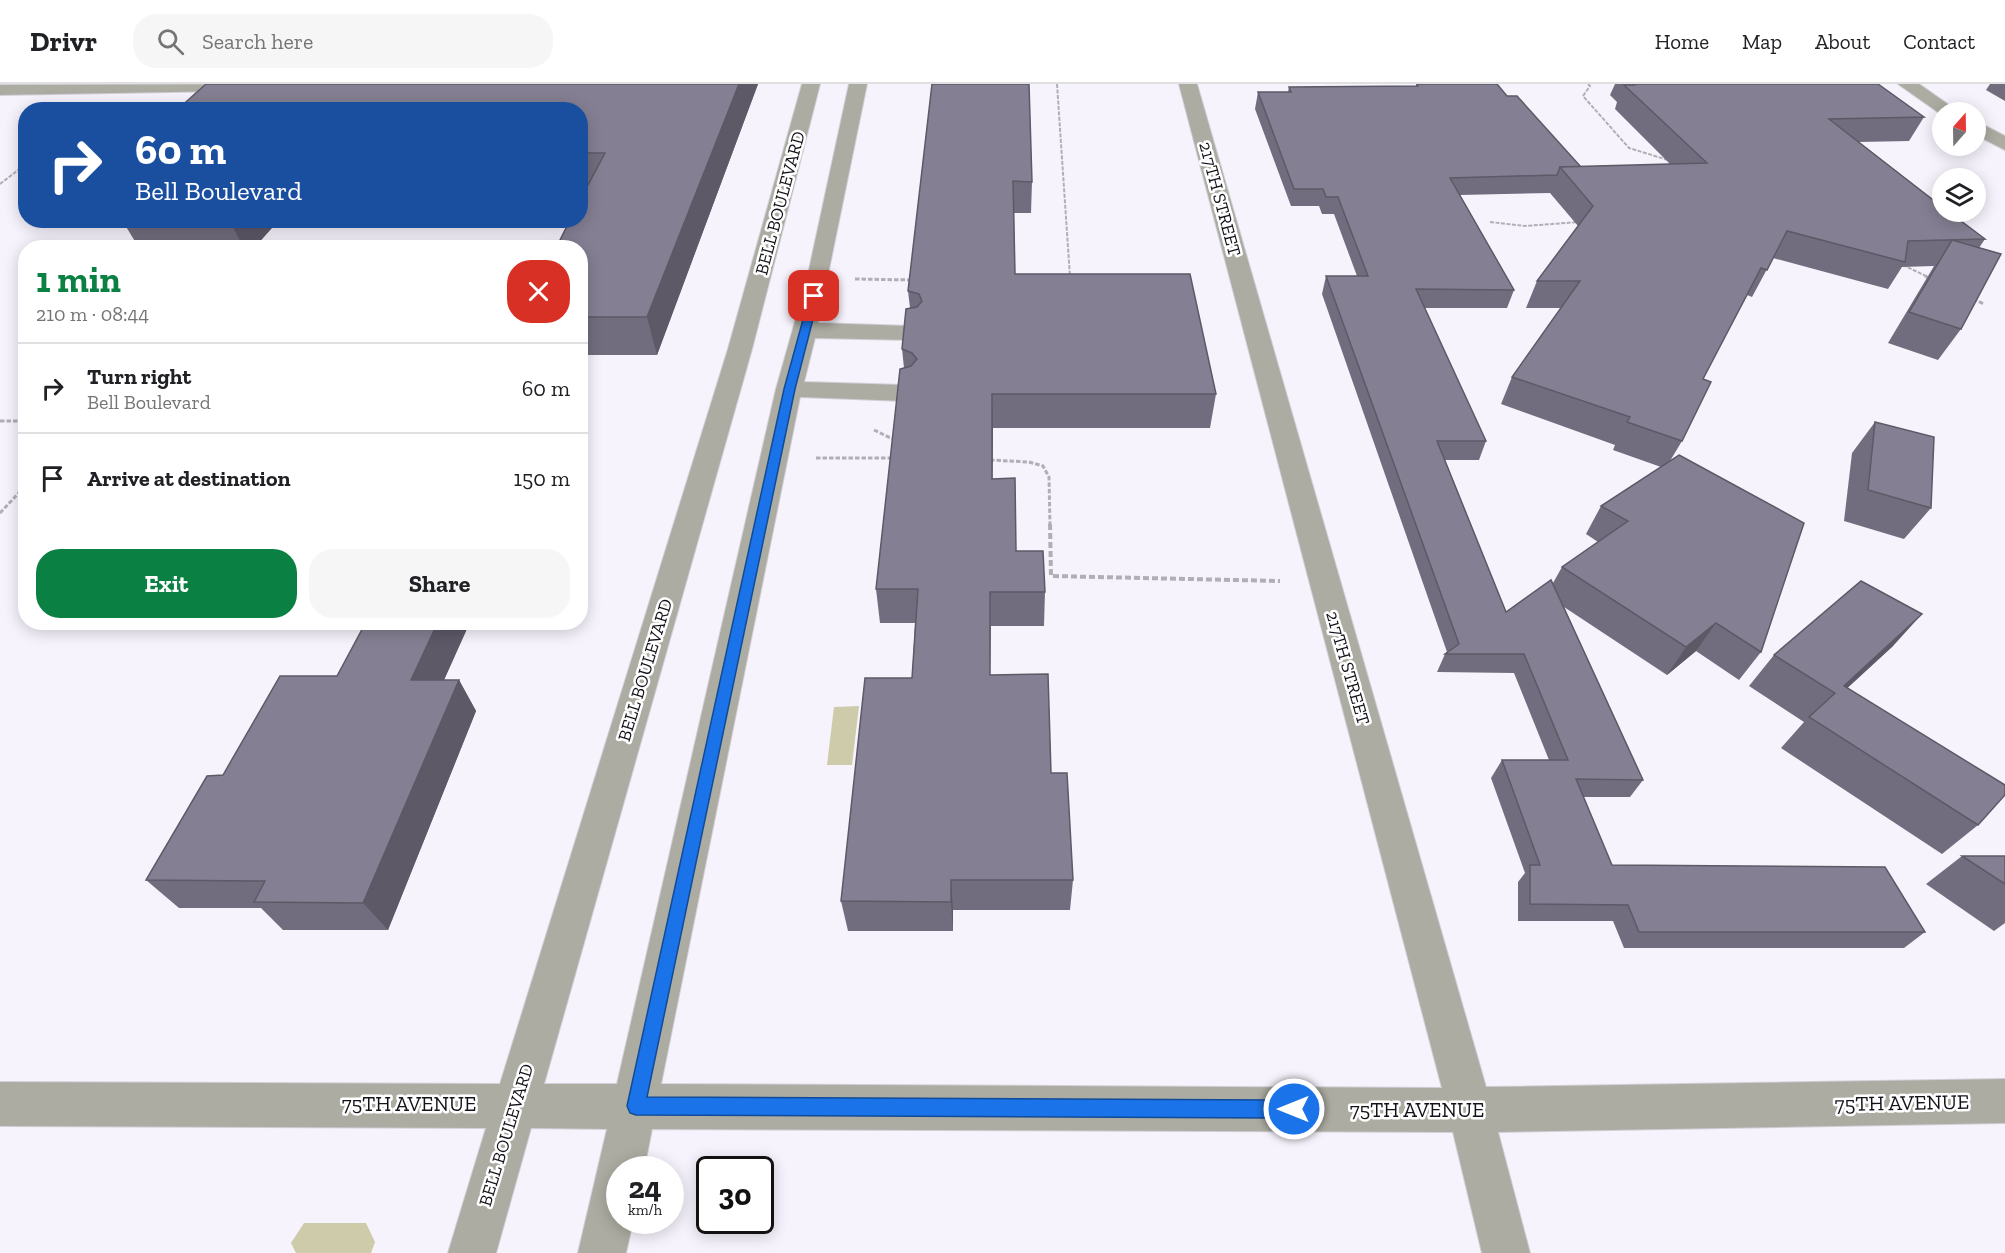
<!DOCTYPE html>
<html lang="en">
<head>
<meta charset="utf-8">
<style>
  :root { --surface:#fff; --page:#f6f6f6; --text:#202124; --muted:#757577; --line:#e0e0e0; --accent:#0b8043 }
  body { margin:0; font-family:"Zilla Slab",serif; background:var(--page); color:var(--text); height:100vh; display:flex; flex-direction:column; font-size:22px; white-space:nowrap }
  * { box-sizing:border-box; margin:0 }
  p { font-size:20px; color:var(--muted) }
  .icon { flex:none; width:33px; height:33px; fill:none; stroke:currentColor; stroke-width:2; stroke-linecap:round; stroke-linejoin:round }
  .map { position:relative; flex:1; overflow:hidden }
  .details { position:absolute; left:18px; top:156px; width:570px; height:390px; display:flex; flex-direction:column; background:var(--surface); border-radius:24px; box-shadow:0 3px 15px #0003 }
  .details>* { flex:none }
  .guide { position:absolute; left:18px; top:18px; width:570px; height:126px; border-radius:24px; box-shadow:0 3px 15px #0003; background:#1a4fa0; color:#fff; overflow:hidden }
  .needle { width:39px; rotate:20deg }
  .tools { position:absolute; left:1932px; top:18px; display:grid; gap:12px }
  .tools a { display:grid; place-items:center; width:54px; height:54px; border-radius:50%; background:var(--surface); box-shadow:0 3px 15px #0003; font-size:30px }
  .speed { position:absolute; left:606px; top:1072px; display:flex; gap:12px; font-size:30px; font-weight:700; text-align:center }
  .speed>* { display:grid; place-content:center; width:78px; height:78px; border-radius:50%; background:var(--surface); box-shadow:0 3px 15px #0003; line-height:1 }
  .speed small { font-size:15px; font-weight:400 }
  .speed .limit { border:3px solid #111; border-radius:9px; background:#fff; color:#111 }
  .pin { position:absolute; display:grid; place-items:center; width:51px; height:51px; color:#fff; margin:-26px; border-radius:12px; box-shadow:0 3px 9px #0006 }
  .me { position:absolute; width:66px; margin:-33px; rotate:270deg; stroke-linejoin:round; filter:drop-shadow(0 0 4px #0008) }
  .turn { display:flex; align-items:center; gap:21px; height:126px; padding:0 18px; font-size:27px }
  .turn .icon { width:78px; height:78px; stroke-width:2.5 }
  .turn b { display:block; font-size:42px; line-height:51px }
  .round { display:grid; place-items:center; flex:none; width:63px; height:63px; border-radius:24px; background:var(--page) }
  .headline { display:flex; align-items:center; justify-content:space-between; height:102px; padding:0 18px }
  h1 { font-size:36px; font-weight:700; line-height:45px; color:var(--accent) }
  .cta { display:flex; gap:12px; margin-top:auto; padding:12px 18px }
  .cta a { flex:1; height:69px; border-radius:24px; background:var(--accent); color:#fff; font-size:24px; font-weight:700; line-height:69px; text-align:center }
  .cta a+a { background:var(--page); color:var(--text) }
  ul { padding:0; list-style:none }
  li { display:flex; align-items:center; gap:18px; height:90px; padding:0 18px; border-top:2px solid var(--line) }
  li div { flex:1 }
  li b { display:block; font-size:22px }
  li em { font-style:normal }
  header { display:flex; align-items:center; gap:36px; box-sizing:border-box; height:84px; padding:0 30px; background:var(--surface); border-bottom:2px solid var(--line) }
  header strong { font-size:28px }
  nav { display:flex; gap:33px; margin-inline-start:auto; font-size:21px }
  .search { width:420px; height:54px; background:var(--page); display:flex; align-items:center; gap:15px; box-sizing:border-box; padding:0 21px; border-radius:24px; color:var(--muted); font-size:22px }
  .map>svg:first-child { display:block }
</style>
</head>
<body>
<header>
<strong>Drivr</strong>
<div class="search"><svg class="icon" aria-label="search" viewBox="0 0 24 24"><circle cx="10" cy="10" r="6"/><path d="M15 15l6 6"/></svg>Search here</div>
<nav><a>Home</a><a>Map</a><a>About</a><a>Contact</a></nav>
</header>
<div class="map">
<svg width="2005" height="1169" viewBox="0 0 2005 1169">
  <rect width="100%" height="100%" fill="#f6f3fc"/>
  <g fill="#cdcbaa">
    <polygon points="859,622 852,681 827,681 834,623"/>
    <polygon points="304,1139 366,1139 375,1158 371,1169 296,1169 291,1159"/>
  </g>
  <g fill="none" stroke-linecap="round" stroke-linejoin="round">
    <defs>
      <g id="minor">
        <polygon points="347,0 338,5 0,11 0,1"/>
        <polygon points="802,0 820,0 752,265 544,1000 617,1000 776,305 807,195 849,0 867,0 818,239 910,242 919,244 922,249 919,254 910,256 815,254 804,298 904,301 913,304 917,309 913,314 904,317 800,313 661,1000 1442,1004 1179,0 1197,0 1486,1003 2005,995 2005,1039 1498,1048 1530,1169 1482,1169 1453,1048 652,1045 644,1086 620,1086 620,1137 633,1137 626,1169 578,1169 607,1045 531,1044 496,1169 448,1169 486,1044 0,1042 0,998 500,1000 728,265"/>
        <polygon points="1898,0 1919,0 1959,28 1942,28 1942,31"/>
        <polygon points="1976,37 2005,52 2005,66 1976,51"/>
      </g>
    </defs>
    <use href="#minor" stroke="#d2cfd8" stroke-width="2"/>
    <g stroke="#b1aeb6" stroke-width="2" stroke-dasharray="4 1.5" stroke-linecap="butt">
      <polyline points="1057,0 1070,193"/>
      <polyline points="1588,0 1590,2 1583,12 1629,64 1668,76"/>
      <polyline points="0,100 26,80"/>
      <polyline points="1490,138 1525,142 1579,138"/>
      <polyline points="1903,181 1928,193"/>
    </g>
    <g stroke="#b1aeb6" stroke-width="3" stroke-dasharray="4.5 2" stroke-linecap="butt">
      <polyline points="1925,192 1931,195"/>
      <polyline points="855,195 914,196"/>
      <polyline points="1973,215 1984,220"/>
      <polyline points="0,337 26,337"/>
      <polyline points="874,346 897,357"/>
      <polyline points="816,374 895,374"/>
      <polyline points="990,376 1029,378 1043,382 1049,393 1050,441"/>
      <polyline points="0,429 26,401"/>
    </g>
    <polyline stroke="#b1aeb6" stroke-width="4" stroke-dasharray="6 3" stroke-linecap="butt" points="1050,440 1051,492 1280,497"/>
    <use href="#minor" fill="#acaca2" fill-rule="evenodd"/>
  </g>
  <g fill="#726d7e" fill-rule="evenodd">
    <polygon points="758,0 657,271 580,271 580,164 586,105 580,105 580,26"/>
    <polygon points="932,0 1032,98 1031,129 1014,129 1015,190 1216,310 1210,344 993,344 992,395 1016,467 1045,508 1044,542 991,542 990,591 1051,689 1073,796 1070,826 953,826 953,847 848,847 841,817 912,594 915,539 880,539 876,505 904,284 902,265 910,224 908,207"/>
    <path d="M1416 0 1507 12 1581 83 1670 80 1615 25 1617 18 1610 11 1615 0H1878L1924 33 1909 57 1859 58 1985 155 1979 164 1961 245 1938 276 1888 259 1934 182 1902 183 1888 205 1773 174 1752 213 1747 211 1703 295 1682 357 1670 377 1761 568 1739 596 1696 567 1667 591 1564 523 1643 696 1630 713H1583L1612 781 1925 848 1904 864H1624L1613 837H1518V798L1525 789 1491 694 1502 676H1549L1514 589 1437 588 1445 570 1447 568 1322 210 1326 192H1357L1334 130H1322L1319 122H1291L1255 25 1258 8H1288L1289 3 1416 2ZM1550 109 1578 142 1537 197 1526 224H1561L1512 293 1501 320 1615 361 1613 366 1661 383 1601 422 1586 450 1598 458 1562 483 1553 499 1506 528 1445 376H1479L1486 357 1424 224H1507L1514 206 1460 111Z"/>
    <polygon points="1990,0 2005,0 2005,17 1986,6"/>
    <polygon points="122,136 279,136 254,164 139,164"/>
    <polygon points="1875,338 1931,424 1904,455 1844,437 1852,369"/>
    <polygon points="348,538 470,538 444,596 459,596 476,627 388,846 283,846 261,824 179,824 146,796 223,691 337,592 365,541 349,541"/>
    <polygon points="1893,562 1847,604 1978,741 1942,770 1781,664 1804,638 1749,602 1774,571"/>
    <polygon points="1962,772 2005,772 2005,839 1994,847 1926,800"/>
  </g>
  <g fill="#5d5967">
    <polygon points="739,0 758,0 657,271 647,233"/>
    <polygon points="229,136 279,136 254,164 244,164"/>
    <polygon points="992,310 993,344 992,429"/>
    <polygon points="1922,530 1893,562 1816,633 1844,602"/>
    <polygon points="438,538 470,538 430,627 411,596"/>
    <polygon points="1716,539 1696,567 1667,591 1686,563"/>
    <polygon points="459,596 476,627 388,846 363,819"/>
    <polygon points="951,796 953,826 953,847 951,818"/>
  </g>
  <g fill="#857f93" stroke="#5d5967" stroke-width="1.5">
    <polygon points="206,0 739,0 647,233 580,233 580,164 556,164 570,136 580,136 580,116 605,69 580,69 580,26 177,26"/>
    <polygon points="932,0 1029,0 1032,98 1013,97 1015,190 1190,190 1216,310 992,310 992,395 1015,394 1016,467 1043,467 1045,508 990,508 990,591 1048,590 1051,689 1067,689 1073,796 951,796 951,818 841,817 865,594 912,594 918,505 876,505 900,285 911,282 917,275 912,269 902,265 906,225 917,223 922,217 919,210 908,207"/>
    <polygon points="1417,0 1497,0 1507,12 1517,12 1581,83 1560,83 1557,91 1450,94 1514,206 1416,205 1486,357 1437,357 1506,528 1551,496 1643,696 1576,695 1612,781 1885,783 1925,848 1639,848 1628,821 1530,820 1530,781 1540,781 1502,676 1568,676 1524,570 1445,570 1459,560 1326,192 1368,192 1338,113 1326,113 1323,105 1294,105 1258,8 1291,8 1289,3 1418,2"/>
    <polygon points="1633,0 1878,0 1924,33 1829,35 1942,123 1942,128 1949,128 1985,155 1908,157 1905,178 1787,147 1767,186 1761,184 1703,295 1711,298 1682,357 1627,338 1630,333 1512,293 1580,197 1537,197 1593,122 1560,83 1707,79 1624,1 1634,1"/>
    <polygon points="1952,156 2001,170 1961,245 1909,228"/>
    <polygon points="1875,338 1934,353 1931,424 1868,406"/>
    <polygon points="1679,371 1804,439 1761,568 1716,539 1686,563 1562,483 1628,437 1601,422"/>
    <polygon points="1861,497 1922,530 1844,602 2005,701 2005,711 1978,741 1809,633 1835,609 1774,571"/>
    <polygon points="366,538 438,538 411,596 459,596 363,819 254,818 265,797 146,796 207,692 223,691 280,592 337,592"/>
    <polygon points="1962,772 2005,772 2005,800"/>
  </g>
  <polygon fill="#1a73e8" stroke="#114b97" stroke-width="1.5" points="810,210 819,212 795,305 647,1013 1294,1016 1301,1019 1303,1025 1301,1032 1294,1034 636,1031 630,1029 627,1022 784,305"/>
  <g text-anchor="middle" stroke-width="5" stroke-linejoin="round" paint-order="stroke">
    <g font-size="18" fill="#141219" stroke="#fff">
      <text transform="translate(1220 115) rotate(75)" y="6">217TH STREET</text>
      <text transform="translate(780 119) rotate(-75)" y="6">BELL BOULEVARD</text>
      <text transform="translate(1348 584) rotate(74)" y="6">217TH STREET</text>
      <text transform="translate(645 586) rotate(-73)" y="6">BELL BOULEVARD</text>
      <text transform="translate(506 1051) rotate(-73)" y="6">BELL BOULEVARD</text>
    </g>
    <g font-size="21" fill="#141219" stroke="#fff">
      <text transform="translate(1902 1019) rotate(-1)" y="7">75TH AVENUE</text>
      <text x="409" y="1027">75TH AVENUE</text>
      <text x="1417" y="1033">75TH AVENUE</text>
    </g>
  </g>
</svg>
<div class="tools">
<a><svg class="needle" viewBox="-14 -14 28 28"><path d="M0-13l5 13h-10z" fill="#e53935"/><path d="M0 13l5-13h-10z" fill="#757577"/></svg></a>
<a><svg class="icon" aria-label="layers" viewBox="0 0 24 24"><path d="M12 4l9 5-9 5-9-5zM3 14l9 5 9-5"/></svg></a>
</div>
<div class="speed"><div>24<small>km/h</small></div><div class="limit">30</div></div>
<div class="pin" style="left:814px;top:212px;background:#d93025"><svg class="icon" aria-label="arrive" viewBox="0 0 24 24"><path d="M6 21V4h12l-3 4 3 4H6"/></svg></div>
<svg class="me" style="left:1294px;top:1025px" viewBox="-20 -20 40 40"><circle r="17" fill="#1a73e8" stroke="#fff" stroke-width="3"/><path d="M0-11L8 9 0 5-8 9z" fill="#fff"/></svg>
<div class="guide">
<div class="turn"><svg class="icon" aria-label="right" viewBox="0 0 24 24"><path d="M7 20v-9h11M14 6l5 5-5 5"/></svg><div><b>60 m</b>Bell Boulevard</div></div>
</div>
<section class="details">
<div class="headline"><div><h1>1 min</h1><p>210 m · 08:44</p></div><a class="round" style="background:#d93025;color:#fff"><svg class="icon" aria-label="close" viewBox="0 0 24 24"><path d="M6 6l12 12M18 6L6 18"/></svg></a></div>
<ul>
<li><svg class="icon" aria-label="right" viewBox="0 0 24 24"><path d="M7 20v-9h11M14 6l5 5-5 5"/></svg><div><b>Turn right</b><p>Bell Boulevard</p></div><em>60 m</em></li>
<li><svg class="icon" aria-label="arrive" viewBox="0 0 24 24"><path d="M6 21V4h12l-3 4 3 4H6"/></svg><div><b>Arrive at destination</b></div><em>150 m</em></li>
</ul>
<div class="cta"><a>Exit</a><a>Share</a></div>
</section>
</div>
</body>
</html>
